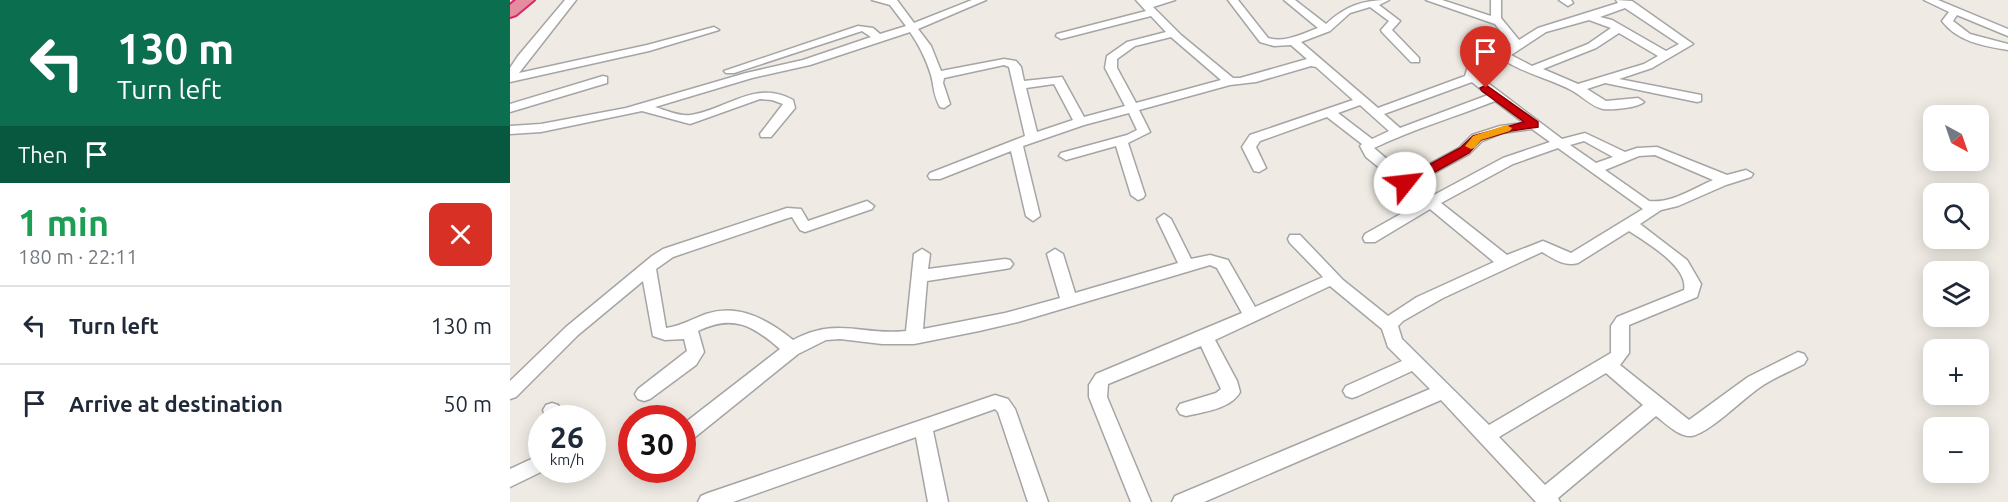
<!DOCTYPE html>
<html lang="en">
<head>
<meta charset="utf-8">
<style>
  :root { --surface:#fff; --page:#f2f2f3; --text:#1f2937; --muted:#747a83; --line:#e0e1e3 }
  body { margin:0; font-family:Ubuntu,sans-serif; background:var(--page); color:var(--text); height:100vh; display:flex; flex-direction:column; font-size:22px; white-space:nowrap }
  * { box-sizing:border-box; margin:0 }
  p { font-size:20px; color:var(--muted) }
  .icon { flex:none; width:33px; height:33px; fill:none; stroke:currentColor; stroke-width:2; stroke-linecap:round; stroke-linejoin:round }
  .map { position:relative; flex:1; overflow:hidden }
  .drawer { display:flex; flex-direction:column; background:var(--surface); width:510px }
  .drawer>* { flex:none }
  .guide { background:#0b6e4f; color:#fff; overflow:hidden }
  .needle { width:39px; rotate:140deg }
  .controls { position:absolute; left:1413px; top:105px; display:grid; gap:12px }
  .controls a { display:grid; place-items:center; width:66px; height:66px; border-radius:12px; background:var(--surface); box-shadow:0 3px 15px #0003; font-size:30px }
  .speed { position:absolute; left:18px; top:405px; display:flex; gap:12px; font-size:30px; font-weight:700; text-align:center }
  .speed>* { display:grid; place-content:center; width:78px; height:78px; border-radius:50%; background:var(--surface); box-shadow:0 3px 15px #0003; line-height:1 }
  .speed small { font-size:15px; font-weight:400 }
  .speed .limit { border:9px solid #d22; background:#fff; color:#111 }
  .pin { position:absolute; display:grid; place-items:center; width:51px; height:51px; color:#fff; margin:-62px -26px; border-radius:50% 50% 50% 0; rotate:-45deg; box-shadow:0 0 6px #0007 }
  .pin .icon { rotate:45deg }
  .me { position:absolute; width:66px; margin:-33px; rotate:61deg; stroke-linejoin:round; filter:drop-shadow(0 0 4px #0008) }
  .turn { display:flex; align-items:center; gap:21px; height:126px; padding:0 18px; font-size:27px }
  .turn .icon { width:78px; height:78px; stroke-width:2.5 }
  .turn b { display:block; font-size:42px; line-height:51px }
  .then { display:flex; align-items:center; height:57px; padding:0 18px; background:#0003; gap:12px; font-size:22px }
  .round { display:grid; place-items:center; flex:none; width:63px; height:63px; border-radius:12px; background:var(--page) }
  .head { display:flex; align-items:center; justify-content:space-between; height:102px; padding:0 18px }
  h1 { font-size:36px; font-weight:600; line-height:45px; color:#1e9e55 }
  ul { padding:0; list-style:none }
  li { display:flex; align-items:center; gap:18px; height:78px; padding:0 18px; border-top:2px solid var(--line) }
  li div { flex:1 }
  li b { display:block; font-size:22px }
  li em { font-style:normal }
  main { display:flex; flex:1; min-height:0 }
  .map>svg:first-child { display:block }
</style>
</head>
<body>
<main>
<section class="drawer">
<div class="guide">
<div class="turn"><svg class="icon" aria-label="left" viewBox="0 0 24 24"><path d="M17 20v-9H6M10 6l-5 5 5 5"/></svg><div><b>130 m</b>Turn left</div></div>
<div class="then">Then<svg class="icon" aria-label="arrive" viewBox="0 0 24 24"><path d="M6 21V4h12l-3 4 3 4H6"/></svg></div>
</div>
<div class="head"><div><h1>1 min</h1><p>180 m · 22:11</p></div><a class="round" style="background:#d93025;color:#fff"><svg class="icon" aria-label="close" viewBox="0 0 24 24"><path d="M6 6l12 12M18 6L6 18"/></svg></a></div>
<ul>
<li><svg class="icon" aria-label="left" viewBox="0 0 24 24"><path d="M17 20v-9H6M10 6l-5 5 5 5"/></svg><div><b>Turn left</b></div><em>130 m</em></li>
<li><svg class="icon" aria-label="arrive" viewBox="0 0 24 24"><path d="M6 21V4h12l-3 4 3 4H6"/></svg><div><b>Arrive at destination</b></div><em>50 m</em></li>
</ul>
</section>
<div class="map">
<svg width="1498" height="502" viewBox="0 0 1498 502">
  <rect width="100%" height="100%" fill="#efebe4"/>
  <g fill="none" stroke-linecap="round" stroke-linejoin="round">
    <defs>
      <g id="minor">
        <polygon points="55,0 66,0 9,73 137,45 204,27 209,30 139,51 0,82 0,68 8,56"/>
        <path d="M362 0H387L404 23 462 0H476L408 29 421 46 431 71 494 59 506 61 511 67 514 81 552 77 574 117 615 106 595 68 597 56 617 42 656 32 641 16 551 39 546 36 547 34 636 11 626 0H665L643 7 671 35 723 78H730L797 59 781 45 764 46 750 42 718 0H728L758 38C775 43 792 34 808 28L774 0H785L816 24C836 6 852 0 879 0L869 5 890 21 882 30 909 58V62H901L872 32 871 30 879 21 860 7 840 13 820 31 791 42 868 108 955 76 958 66 1001 45 985 24 916 0H932L981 16V0H991V18L1009 40 1028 28 1108 3 1106 0 1122 1 1183 44 1142 68 1109 79 1191 95V101L1187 102 1095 83 1077 89 1096 101 1128 98 1134 102C1127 108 1103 110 1093 109 1082 107 1071 95 1061 90 1038 78 1013 73 992 59L967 70 966 74 1052 139 1075 133 1115 152 1127 148 1147 147 1217 175 1236 170 1243 174 1241 177 1216 185 1168 206 1151 210 1130 224 1177 260 1191 284 1187 297 1119 325V353L1110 365 1179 420 1238 377 1288 352 1294 354 1297 359 1294 364C1279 372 1263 378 1249 388 1234 398 1197 435 1181 436 1169 437 1155 423 1146 416L1048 498 1050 502H1026L931 400 694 502H662L665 496 920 389 902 371 848 396 842 398 836 396 833 391 836 386 892 361 878 347 872 329 820 286 705 340 727 381 730 392C721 409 693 412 676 416L670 414 667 409 670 404 706 393 711 389 691 346 598 384 597 397 641 502H621L579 397V385L586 374 732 313 707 268 700 265 508 322 469 331 404 344H372L330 339 316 340 288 354 179 442 172 444V425L270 349C242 325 223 314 188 331L194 352 186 365 140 399 134 401 128 399 125 394 128 389 177 351 174 339 155 340 143 336 133 281 68 335 6 397 0 399V381L56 327 142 256 153 249 277 208 291 209 298 221 357 201 364 206 362 209 295 232 290 230 282 217 278 218 163 257 146 269 156 328C171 326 182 319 196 314 229 303 258 320 283 340 328 316 352 336 396 331L404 254 412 249 420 254 418 269 495 259 500 260 503 264 500 268 495 269 417 281 413 329 495 313 550 298 537 254 545 249 553 254 565 293 668 263 647 219 654 214 661 219 681 259 700 255 718 260 745 307 813 277 780 243 778 239 780 235H790L833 280 878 316 907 297 984 262 920 209 865 242H855L853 238 855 234 912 202 856 157 850 146 852 144 817 117 750 141 746 147 756 168 749 172 744 171 732 147 740 135 843 100 806 67 801 66 746 82 720 85 629 110 640 132 618 143 635 195 633 198 628 200 621 195 606 146 556 160 549 156 551 153 617 135 627 130 619 113 574 125 513 146 530 216 523 221 516 216 501 151 430 179H420L418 176 420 173 515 136 499 67 494 65 434 78 433 83 440 104 434 108 430 107C423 95 424 85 421 75 416 59 409 45 400 32L300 65 242 78 145 107C155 110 171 117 181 115 217 109 247 79 283 100L285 108 261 137H251L250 134 273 104 262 100 250 99 180 124 132 111 31 132 0 134V126L31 124 116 108 236 73 293 60 361 37 352 31 224 73H216L214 71 348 26 363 28 370 34 396 26 380 5ZM1115 8 1169 44 1156 51 1102 20 1090 17ZM1079 20 1101 28 1078 44 1022 66 1001 55 1036 32ZM1109 33 1148 56 1134 64 1068 84 1033 69 1086 48ZM661 37 711 80 626 103 607 68V59L625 46ZM962 82 978 95 890 128 874 114ZM544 84 563 120 527 132 516 88ZM985 101 1014 123 990 126 962 135 949 148 897 176 864 148C903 129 945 117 985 101ZM850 105 879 131 862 139 828 113ZM1022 129 1040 142 993 158 922 196 906 183 959 154 972 141 992 133ZM1074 141 1103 157 1086 163 1060 145ZM1048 148 1133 209 1061 253 1033 241 997 255 931 203 1003 164ZM1145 155 1203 180C1184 188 1161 204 1139 201L1095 170 1129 156ZM1119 231C1136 242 1179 267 1174 290L1107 317 1101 326V353L979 425 892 339 888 326 893 321 933 298 1032 252C1044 259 1055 267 1068 263ZM1096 373 1133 405 1035 485 989 437Z"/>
        <polygon points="1049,0 1061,0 1063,3 1058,6"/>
        <path d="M1414 0H1428L1498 29V36L1447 15 1443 21 1460 34 1498 44V50C1474 46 1448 42 1432 21L1439 12Z"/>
        <polygon points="93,76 97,77 97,83 0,112 0,104"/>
        <polygon points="485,395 498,399 505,409 538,502 518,502 488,412 485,409 423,431 438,502 418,502 406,437 223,502 188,502 191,496 198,493"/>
        <polygon points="42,403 48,405 54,418 36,418 33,410 36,405"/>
        <polygon points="32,454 32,470 35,470 0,487 0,469"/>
      </g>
      <polygon id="highway" points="6,0 24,0 6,15 0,17 0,5"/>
    </defs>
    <use href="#minor" stroke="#a5a5a5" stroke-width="3"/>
    <use href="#highway" stroke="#d92569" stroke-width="4"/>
    <use href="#minor" fill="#fff" fill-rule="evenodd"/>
    <use href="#highway" fill="#e68ca0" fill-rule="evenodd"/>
  </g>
  <polygon fill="#cb0109" stroke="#840106" stroke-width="1.5" points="976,85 1028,122 1028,127 1001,131 971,140 959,153 900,186 891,186 889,183 891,180 950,148 963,136 1014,122 972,91 970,88"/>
  <polygon fill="#f59e0b" points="996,125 1002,128 1000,131 971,140 965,148 961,149 955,146 963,136"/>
</svg>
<div class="controls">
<a><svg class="needle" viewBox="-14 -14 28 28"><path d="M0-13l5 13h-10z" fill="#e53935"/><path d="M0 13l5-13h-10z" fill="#747a83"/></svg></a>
<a><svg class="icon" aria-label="search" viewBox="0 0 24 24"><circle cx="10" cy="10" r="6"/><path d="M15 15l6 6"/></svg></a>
<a><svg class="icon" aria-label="layers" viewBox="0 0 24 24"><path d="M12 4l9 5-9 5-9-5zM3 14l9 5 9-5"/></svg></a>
<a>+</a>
<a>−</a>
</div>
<div class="speed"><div>26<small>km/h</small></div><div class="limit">30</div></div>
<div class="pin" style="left:976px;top:88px;background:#d93025"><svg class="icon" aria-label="arrive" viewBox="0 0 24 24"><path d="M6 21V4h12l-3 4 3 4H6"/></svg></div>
<svg class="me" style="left:895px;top:183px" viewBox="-20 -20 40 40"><circle r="19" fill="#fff"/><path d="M0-13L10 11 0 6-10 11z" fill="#cb0109"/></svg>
</div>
</main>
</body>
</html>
